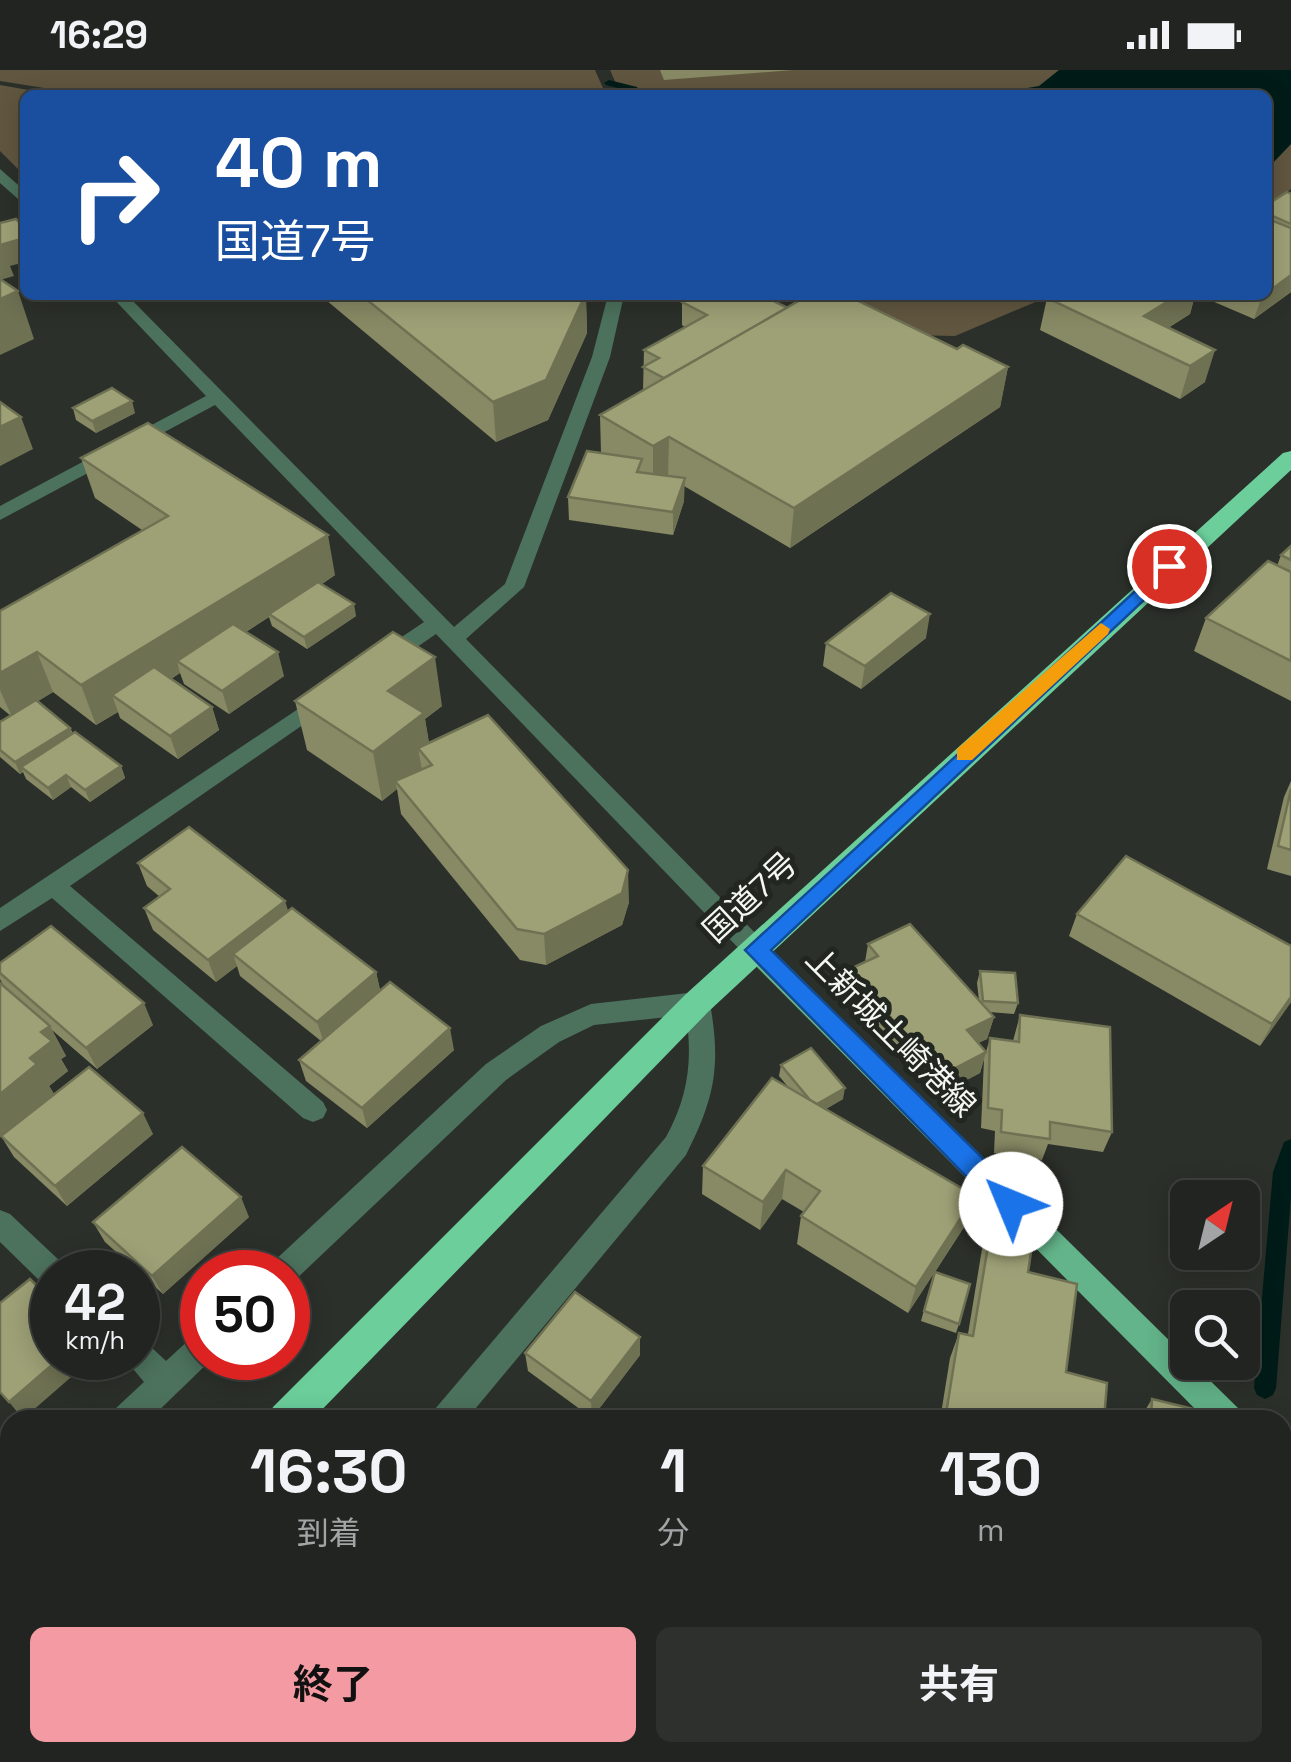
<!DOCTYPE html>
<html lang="ja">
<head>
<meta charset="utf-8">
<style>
  :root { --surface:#212420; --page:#2d302d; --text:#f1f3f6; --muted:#a2a4a5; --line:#3e413e; --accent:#f49aa2 }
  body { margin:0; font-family:"Space Grotesk","Noto Sans JP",sans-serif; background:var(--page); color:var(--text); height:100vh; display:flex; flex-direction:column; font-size:38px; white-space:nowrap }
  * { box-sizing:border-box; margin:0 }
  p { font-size:32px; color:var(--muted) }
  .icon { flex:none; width:55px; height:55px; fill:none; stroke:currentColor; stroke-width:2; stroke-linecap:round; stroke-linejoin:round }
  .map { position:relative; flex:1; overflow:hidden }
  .details { position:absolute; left:0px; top:1340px; width:1292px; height:352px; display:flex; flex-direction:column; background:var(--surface); border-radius:30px 30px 0 0; box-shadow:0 5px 25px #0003,0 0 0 2px var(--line) }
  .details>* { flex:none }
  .guide { position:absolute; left:20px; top:20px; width:1252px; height:210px; border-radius:15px; box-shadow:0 5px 25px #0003,0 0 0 2px var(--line); background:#1a4fa0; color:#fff; overflow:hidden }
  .needle { width:65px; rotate:35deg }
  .controls { position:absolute; left:1170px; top:1110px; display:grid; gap:20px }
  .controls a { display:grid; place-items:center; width:90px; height:90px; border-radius:15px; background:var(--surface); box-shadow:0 5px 25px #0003,0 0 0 2px var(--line); font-size:50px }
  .speed { position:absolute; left:30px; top:1180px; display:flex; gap:20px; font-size:50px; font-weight:700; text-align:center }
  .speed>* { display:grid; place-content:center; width:130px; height:130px; border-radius:50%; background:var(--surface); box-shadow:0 5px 25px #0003,0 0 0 2px var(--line); line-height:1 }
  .speed small { font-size:25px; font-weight:400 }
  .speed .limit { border:15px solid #d22; background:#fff; color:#111 }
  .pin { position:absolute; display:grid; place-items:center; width:85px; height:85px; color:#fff; margin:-42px; border:5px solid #fff; border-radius:50%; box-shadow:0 2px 10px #0007 }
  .me { position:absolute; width:110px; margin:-55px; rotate:315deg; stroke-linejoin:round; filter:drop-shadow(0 0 8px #0008) }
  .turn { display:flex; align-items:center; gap:35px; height:210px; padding:0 30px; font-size:45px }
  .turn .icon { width:130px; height:130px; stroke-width:2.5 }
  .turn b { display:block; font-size:70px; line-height:85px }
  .eta { display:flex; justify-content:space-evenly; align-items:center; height:170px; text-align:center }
  .eta b { font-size:60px; font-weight:700; line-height:70px }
  .primary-button { display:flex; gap:20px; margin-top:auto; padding:20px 30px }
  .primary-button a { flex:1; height:115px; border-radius:15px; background:var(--accent); color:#111; font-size:40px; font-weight:700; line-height:115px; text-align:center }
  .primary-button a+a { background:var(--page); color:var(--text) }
  .status { display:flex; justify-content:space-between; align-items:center; height:70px; padding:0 50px; background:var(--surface); direction:ltr }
  .status svg { height:28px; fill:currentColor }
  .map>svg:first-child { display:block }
</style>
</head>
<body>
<div class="status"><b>16:29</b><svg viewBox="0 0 49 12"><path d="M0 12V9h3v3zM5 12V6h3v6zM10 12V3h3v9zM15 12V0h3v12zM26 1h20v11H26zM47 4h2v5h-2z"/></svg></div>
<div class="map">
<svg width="1291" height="1692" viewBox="0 0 1291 1692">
  <rect width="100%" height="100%" fill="#2c302a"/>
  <g fill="#615740">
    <polygon points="0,0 595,0 606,25 89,25 0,11"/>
    <polygon points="610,0 1291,0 1291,119 1268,138 1268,25 621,25"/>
    <polygon points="0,15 57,25 25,25 25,106 0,81"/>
    <polygon points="827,225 1052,225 955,266 911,265"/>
  </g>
  <polygon fill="#001c18" points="1059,0 1291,0 1291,74 1268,98 1268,25 988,25 1039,16"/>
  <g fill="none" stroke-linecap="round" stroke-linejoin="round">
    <g fill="#001c18" fill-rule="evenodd">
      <polygon points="609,10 637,17 638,19 633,22 606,15 604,13"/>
      <polygon points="1291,1069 1291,1126 1276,1318 1273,1325 1265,1329 1257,1325 1254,1318 1273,1102 1284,1072"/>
    </g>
    <g fill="#4c725d" fill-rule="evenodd">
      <polygon points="0,99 25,121 25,135 0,113"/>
      <polygon points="110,225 127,225 454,557 505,514 592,287 608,225 624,225 610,287 524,517 466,569 765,873 769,880 765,887 747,887 436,564 391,595 375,595 372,590 375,585 424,552 215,335 0,450 0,436 206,326"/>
      <polygon points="325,621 333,624 336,629 333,634 70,816 323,1032 327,1040 323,1048 313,1052 303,1048 52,828 0,861 0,838"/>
      <path d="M697 922 706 925 710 933C721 996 715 1028 686 1085L466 1350H430L435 1339 666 1067C688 1027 693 990 686 945L594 955 559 972 506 1010 293 1212 288 1214V1202H268L273 1192 486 994 541 956 591 934Z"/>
      <polygon points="0,1140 10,1144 62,1193 67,1202 52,1202 52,1216 42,1213 0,1172"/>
      <polygon points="202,1263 202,1288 213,1288 149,1350 110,1350 115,1339 144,1312 124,1288 138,1288 138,1271 149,1275 166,1291 191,1268"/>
      <polygon points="10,1441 10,1479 0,1484 0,1446"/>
      <polygon points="145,1682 185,1682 181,1692 141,1692"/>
    </g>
    <g fill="#63b48a" fill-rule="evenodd">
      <polygon points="756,870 765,873 1239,1339 1244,1350 1206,1350 747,887 743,880 747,873"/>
      <polygon points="1282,1388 1291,1392 1291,1428 1282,1425"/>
    </g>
    <g fill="#6bce9b" fill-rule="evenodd">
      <polygon points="1291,381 1291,400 708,942 312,1350 267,1350 273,1337 686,924 1283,383"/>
      <polygon points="10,1616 10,1665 0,1669 0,1620"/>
    </g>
  </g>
  <g fill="#888a65">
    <polygon points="660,0 793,0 664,10"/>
    <polygon points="1291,124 1291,222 1254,249 1198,225 1268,225 1268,134"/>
    <polygon points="320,225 595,225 586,229 587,263 548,350 496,372"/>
    <polygon points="800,225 846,225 957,279 1008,297 1000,337 790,478 684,416 684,431 673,465 569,450 568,427 601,383 600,345 643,320 644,280 685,257 682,255 682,232 788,238 799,231"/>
    <polygon points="1053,225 1195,225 1190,244 1168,258 1205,312 1180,329 1040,260 1047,228"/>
    <polygon points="73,338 135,343 96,363 76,350"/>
    <polygon points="81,388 335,505 322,514 356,546 307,579 272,556 269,547 246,562 284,606 229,644 184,614 180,603 171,609 212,637 219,660 178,689 120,648 118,642 96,655 53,622 38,631 70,658 73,663 121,696 125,708 90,732 71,717 53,730 26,709 23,702 20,704 0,687 0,652 11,646 0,637 0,541 142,460 95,428"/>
    <polygon points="1291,476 1291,631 1194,581 1206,548 1277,496 1281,485"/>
    <polygon points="926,568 861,619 823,596 826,573"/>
    <polygon points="295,631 442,636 425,649 429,673 629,832 622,855 546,895 520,890 401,744 397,719 382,731 307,680"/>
    <polygon points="1291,711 1291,806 1267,799 1284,727"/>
    <polygon points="138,793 288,841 376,902 380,920 454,980 367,1058 306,1011 299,990 321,971 240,906 237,896 216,912 153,860 144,838 160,827 147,816"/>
    <polygon points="1077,844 1291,876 1291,932 1260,976 1069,866"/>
    <polygon points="868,874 979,930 977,913 980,901 1018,933 1014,944 989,942 994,947 987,969 978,973 986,982 990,968 1013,971 1020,945 1112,1062 1103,1082 1048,1074 1042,1090 994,1083 995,1061 981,1058 984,989 980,1003 934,1027 846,921 850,899 865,892"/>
    <polygon points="0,893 153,955 97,999 52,960 66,986 61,989 68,1001 49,1016 54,1024 0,1067 0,913 4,917 0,909"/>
    <polygon points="781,995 843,1029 826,1039 966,1154 935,1202 959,1254 956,1263 921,1251 934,1203 908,1243 797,1174 801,1146 804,1142 782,1129 760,1160 702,1124 703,1096 789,1018 779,1006"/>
    <polygon points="153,1064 67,1136 14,1087 1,1066"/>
    <polygon points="249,1147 163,1224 105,1172 93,1152"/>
    <polygon points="992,1152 1028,1202 1066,1302 1104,1350 940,1350 950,1288 959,1263 968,1264 982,1179"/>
    <polygon points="640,1267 640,1285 592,1348 528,1301 525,1283"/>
    <polygon points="1152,1329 1209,1350 1139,1350"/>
    <polygon points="1282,1494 1291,1497 1291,1625 1282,1631"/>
  </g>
  <g fill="#6f7153">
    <polygon points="25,168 25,192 10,196 14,206 0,210 0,175"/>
    <polygon points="1291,205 1291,222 1254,249 1262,226 1268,225 1268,222"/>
    <polygon points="18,221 34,269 0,285 0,229"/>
    <polygon points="555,225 595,225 586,229 587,263 548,350 496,372 493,332"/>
    <polygon points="1178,225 1195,225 1190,244 1142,274 1144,246"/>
    <polygon points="1215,280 1205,312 1180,329 1190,296"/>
    <polygon points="1008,297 1000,337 790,478 794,438"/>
    <polygon points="132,331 135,343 96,363 92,351"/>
    <polygon points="21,347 33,379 0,396 0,357"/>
    <polygon points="669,367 668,407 653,416 653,376"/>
    <polygon points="685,408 684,431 673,465 673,442"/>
    <polygon points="328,465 335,505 271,546 269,544 269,547 188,598 177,591 180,603 127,636 112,625 118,642 96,655 81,615"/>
    <polygon points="354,534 356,546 307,579 304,567"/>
    <polygon points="930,544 926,568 861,619 865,596"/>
    <polygon points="37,582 53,622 12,647 0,620 0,603"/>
    <polygon points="278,582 284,606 229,644 222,621"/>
    <polygon points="435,587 442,636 425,649 432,692 418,678 422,700 395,711 397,719 382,731 373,682 388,621"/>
    <polygon points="212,637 219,660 178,689 170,666"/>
    <polygon points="70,658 75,670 21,697 23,702 20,704 15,692"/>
    <polygon points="121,696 125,708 90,732 85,720"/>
    <polygon points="66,705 71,717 53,730 48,718"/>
    <polygon points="628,800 629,832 622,855 546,895 544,864"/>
    <polygon points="285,831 292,853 233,884 237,896 216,912 208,890"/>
    <polygon points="376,902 381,924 324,973 317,952"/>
    <polygon points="1291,927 1291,932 1260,976 1272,954"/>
    <polygon points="144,933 153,955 97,999 86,978"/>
    <polygon points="994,947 987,969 961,981 967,960"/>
    <polygon points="50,956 66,986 61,989 68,1001 49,1016 54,1024 0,1067 0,1024 30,988 41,962"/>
    <polygon points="450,958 454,980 367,1058 362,1038"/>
    <polygon points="986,982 980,1003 934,1027 940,1006"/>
    <polygon points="845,1018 843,1029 813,1046 815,1036"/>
    <polygon points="143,1043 153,1064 67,1136 55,1116"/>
    <polygon points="786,1100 782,1129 760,1160 763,1132"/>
    <polygon points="975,1126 966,1154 908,1243 916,1217"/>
    <polygon points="241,1127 249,1147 163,1224 152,1206"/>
    <polygon points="640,1267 640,1285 592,1348 591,1331"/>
    <polygon points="60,1288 93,1288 23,1349 9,1332"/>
    <polygon points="370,1682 385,1682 378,1692 363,1692"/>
  </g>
  <g fill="#9ea176" stroke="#6f7153" stroke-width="2.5">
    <polygon points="1287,122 1291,124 1291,154 1268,144 1268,134"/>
    <polygon points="16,149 25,159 25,168 0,175 0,153"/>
    <polygon points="1268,149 1291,158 1291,205 1268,222"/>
    <polygon points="0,209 18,221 0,229"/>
    <polygon points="361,225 585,225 546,310 493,332"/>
    <polygon points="695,225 761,225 788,238 664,308 643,297 659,288 644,280 707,245 682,232"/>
    <polygon points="809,225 846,225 957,279 963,275 1008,297 794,438 669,367 653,376 600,345"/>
    <polygon points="1053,225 1178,225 1144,246 1215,280 1190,296 1047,228"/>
    <polygon points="112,318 132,331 92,351 73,338"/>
    <polygon points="0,332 21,347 0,357"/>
    <polygon points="148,353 328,465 81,615 37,582 0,603 0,541 168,446 81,388"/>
    <polygon points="587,381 642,389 637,402 685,408 673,442 568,427"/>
    <polygon points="1291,476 1291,490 1281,485"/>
    <polygon points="1268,491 1291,502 1291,591 1206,548"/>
    <polygon points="318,512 354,534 304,567 269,544"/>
    <polygon points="891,523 930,544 865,596 826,573"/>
    <polygon points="233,554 278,582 222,621 177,591"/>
    <polygon points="393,562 435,587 388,621 424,643 373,682 295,631"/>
    <polygon points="154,597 212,637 170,666 112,625"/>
    <polygon points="36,630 70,658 15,692 0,680 0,652"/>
    <polygon points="488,645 628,800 622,823 544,864 517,859 395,711 432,695 418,678"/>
    <polygon points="75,662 121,696 85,720 66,705 48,718 21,697"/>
    <polygon points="1291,719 1291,780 1278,776"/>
    <polygon points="189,757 285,831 208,890 144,838 170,819 138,793"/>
    <polygon points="1126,786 1291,876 1291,927 1272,954 1077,844"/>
    <polygon points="292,838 376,902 317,952 233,884"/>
    <polygon points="910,854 994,947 967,960 986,982 940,1006 850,899 878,886 868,874"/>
    <polygon points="51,856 144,933 86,978 0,903 0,893"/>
    <polygon points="980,901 1015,903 1018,933 983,931"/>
    <polygon points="390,912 450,958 362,1038 299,990"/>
    <polygon points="0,913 50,956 41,962 52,971 30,988 37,994 0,1024"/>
    <polygon points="1020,945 1110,957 1112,1062 1050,1052 1050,1069 1001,1062 1002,1040 988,1038 990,968 1019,972"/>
    <polygon points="811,978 845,1018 817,1034 810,1030 781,995"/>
    <polygon points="89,997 143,1043 55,1116 1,1066"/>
    <polygon points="772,1008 975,1126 916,1217 801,1146 820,1121 786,1100 763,1132 703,1096"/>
    <polygon points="182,1077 241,1127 152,1206 93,1152"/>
    <polygon points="992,1152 1034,1163 1028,1202 1077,1214 1066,1302 1107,1313 1104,1350 945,1350 959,1263 973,1266"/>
    <polygon points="935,1202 970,1214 959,1254 924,1241"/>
    <polygon points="30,1209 52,1231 52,1288 60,1288 9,1332 0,1322 0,1233"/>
    <polygon points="575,1222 640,1267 591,1331 525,1283"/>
    <polygon points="1152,1329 1210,1343 1209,1350 1151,1350"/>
    <polygon points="1282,1494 1291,1497 1291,1615 1282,1612"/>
    <polygon points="266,1682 370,1682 363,1692 276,1692"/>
    <polygon points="795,1682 1036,1682 1035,1692 793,1692"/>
  </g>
  <polygon fill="#1a73e8" stroke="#114b97" stroke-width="2.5" points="1169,490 1176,492 1176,500 771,880 1021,1126 1024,1134 1021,1143 1011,1146 1002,1143 745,880"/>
  <polygon fill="#f59e0b" points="1101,553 1110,559 1108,564 972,690 957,690 957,679"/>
  <g text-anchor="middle" stroke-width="10" stroke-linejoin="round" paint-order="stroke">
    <g font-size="32" fill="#f3f6f1" stroke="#222620">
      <text transform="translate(750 827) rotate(-43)" y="11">国道7号</text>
      <text transform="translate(891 962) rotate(45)" y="11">上新城土崎港線</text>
    </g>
  </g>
</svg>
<div class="controls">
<a><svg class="needle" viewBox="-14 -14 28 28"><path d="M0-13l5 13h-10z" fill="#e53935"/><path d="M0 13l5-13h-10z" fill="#a2a4a5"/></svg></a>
<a><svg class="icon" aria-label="search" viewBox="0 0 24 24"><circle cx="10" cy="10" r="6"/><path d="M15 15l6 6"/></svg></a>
</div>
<div class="speed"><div>42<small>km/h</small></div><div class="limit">50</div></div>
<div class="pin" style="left:1169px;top:496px;background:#d93025"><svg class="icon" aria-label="arrive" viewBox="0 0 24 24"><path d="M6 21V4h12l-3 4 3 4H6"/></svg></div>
<svg class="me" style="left:1011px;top:1134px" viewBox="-20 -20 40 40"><circle r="19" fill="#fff"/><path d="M0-13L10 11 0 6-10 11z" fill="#1a73e8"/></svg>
<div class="guide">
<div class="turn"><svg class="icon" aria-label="right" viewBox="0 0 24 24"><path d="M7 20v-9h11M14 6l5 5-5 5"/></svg><div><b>40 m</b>国道7号</div></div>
</div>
<section class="details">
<div class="eta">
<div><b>16:30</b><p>到着</p></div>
<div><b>1</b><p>分</p></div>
<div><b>130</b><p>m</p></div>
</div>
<div class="primary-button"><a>終了</a><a>共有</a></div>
</section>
</div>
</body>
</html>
